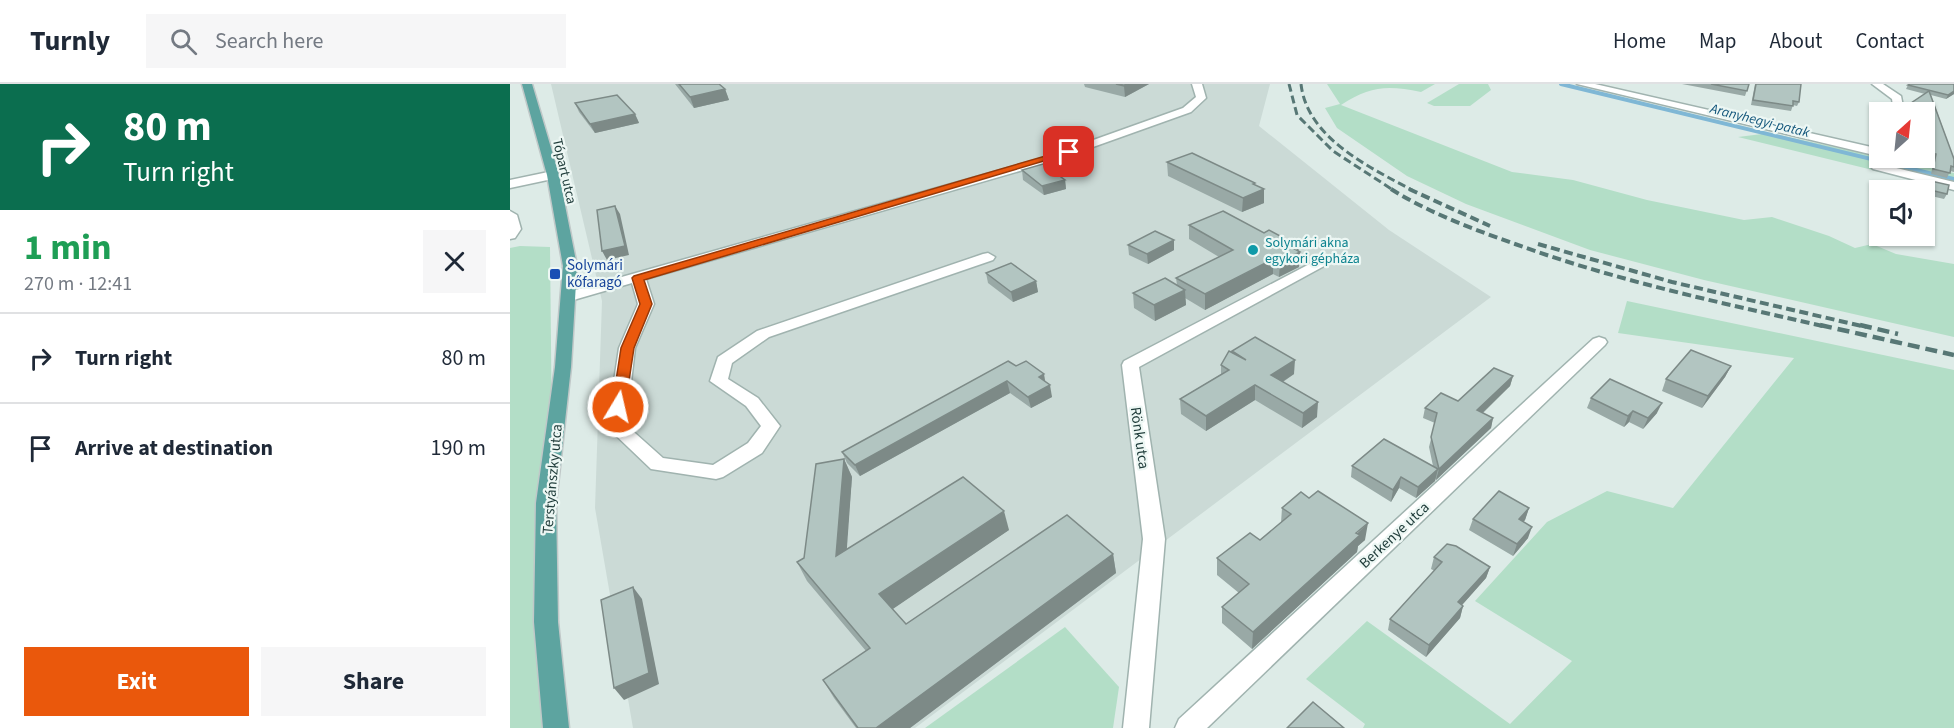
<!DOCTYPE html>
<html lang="en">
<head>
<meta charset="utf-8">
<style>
  :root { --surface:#fff; --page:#f6f6f7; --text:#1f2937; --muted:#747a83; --line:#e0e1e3; --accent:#ea580c }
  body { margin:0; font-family:"Source Sans 3",sans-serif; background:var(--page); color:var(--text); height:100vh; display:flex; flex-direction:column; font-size:22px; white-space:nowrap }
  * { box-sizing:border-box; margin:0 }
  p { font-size:20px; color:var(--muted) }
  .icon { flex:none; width:33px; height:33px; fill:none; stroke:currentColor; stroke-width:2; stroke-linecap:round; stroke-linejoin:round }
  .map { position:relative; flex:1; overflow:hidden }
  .details { display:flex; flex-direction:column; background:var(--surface); width:510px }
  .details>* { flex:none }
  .banner { background:#0b6e4f; color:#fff; overflow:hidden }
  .needle { width:39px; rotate:27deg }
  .controls { position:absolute; left:1359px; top:18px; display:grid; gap:12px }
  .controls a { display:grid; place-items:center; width:66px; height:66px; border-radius:0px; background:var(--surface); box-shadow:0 2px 4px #0004; font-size:30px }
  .pin { position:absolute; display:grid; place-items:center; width:51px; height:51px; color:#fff; margin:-26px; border-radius:12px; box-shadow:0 3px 9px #0006 }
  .me { position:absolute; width:66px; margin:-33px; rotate:9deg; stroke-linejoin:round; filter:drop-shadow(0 0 4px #0008) }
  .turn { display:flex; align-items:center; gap:21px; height:126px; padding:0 24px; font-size:27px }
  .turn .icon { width:78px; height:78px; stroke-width:2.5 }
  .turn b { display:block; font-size:42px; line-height:51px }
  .round { display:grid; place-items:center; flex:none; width:63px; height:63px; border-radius:0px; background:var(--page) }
  .headline { display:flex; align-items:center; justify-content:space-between; height:102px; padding:0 24px }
  h1 { font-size:36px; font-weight:700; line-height:45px; color:#1e9e55 }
  .primary-button { display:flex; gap:12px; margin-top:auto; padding:12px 24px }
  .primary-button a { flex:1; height:69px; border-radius:0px; background:var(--accent); color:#fff; font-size:24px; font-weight:700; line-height:69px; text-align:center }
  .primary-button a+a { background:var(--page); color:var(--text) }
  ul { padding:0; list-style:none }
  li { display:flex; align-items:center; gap:18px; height:90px; padding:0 24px; border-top:2px solid var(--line) }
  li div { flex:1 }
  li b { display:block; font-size:22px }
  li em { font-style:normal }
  header { display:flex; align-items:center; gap:36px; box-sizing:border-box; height:84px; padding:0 30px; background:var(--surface); border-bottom:2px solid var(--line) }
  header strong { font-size:28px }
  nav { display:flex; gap:33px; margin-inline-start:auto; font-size:21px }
  .search { width:420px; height:54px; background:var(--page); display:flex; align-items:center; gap:15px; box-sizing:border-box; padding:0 21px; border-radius:0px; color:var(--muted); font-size:22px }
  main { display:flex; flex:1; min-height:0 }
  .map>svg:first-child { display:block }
</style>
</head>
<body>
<header>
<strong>Turnly</strong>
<div class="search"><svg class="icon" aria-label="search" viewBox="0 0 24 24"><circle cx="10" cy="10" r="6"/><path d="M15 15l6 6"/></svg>Search here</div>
<nav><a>Home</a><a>Map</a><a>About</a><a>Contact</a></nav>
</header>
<main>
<section class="details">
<div class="banner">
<div class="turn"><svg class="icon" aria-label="right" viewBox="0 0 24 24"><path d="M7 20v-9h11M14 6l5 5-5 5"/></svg><div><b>80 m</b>Turn right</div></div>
</div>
<div class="headline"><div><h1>1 min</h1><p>270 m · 12:41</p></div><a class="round"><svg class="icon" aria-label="close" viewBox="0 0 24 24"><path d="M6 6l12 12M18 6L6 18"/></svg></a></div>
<ul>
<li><svg class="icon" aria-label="right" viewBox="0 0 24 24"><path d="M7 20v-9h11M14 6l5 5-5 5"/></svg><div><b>Turn right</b></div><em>80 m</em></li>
<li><svg class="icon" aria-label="arrive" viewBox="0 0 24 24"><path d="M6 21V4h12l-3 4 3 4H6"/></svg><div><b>Arrive at destination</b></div><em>190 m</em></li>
</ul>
<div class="primary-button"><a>Exit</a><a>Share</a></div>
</section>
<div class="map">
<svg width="1444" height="644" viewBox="0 0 1444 644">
  <rect width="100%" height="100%" fill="#ddebe7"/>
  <polygon fill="#cbdad6" points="41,0 760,0 749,42 879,146 981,213 405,644 123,644 85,424 92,217"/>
  <g fill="#b3dec7">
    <path d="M817 0H925L911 8C877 1 860 2 831 21L1002 88 1063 96 1137 116 1234 136 1262 133 1319 152 1345 164 1362 160 1386 170 1444 180V253L1194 196 1080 166 956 120 897 92 827 44 815 24 830 20Z"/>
    <polygon points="949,0 978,0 981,6 960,22 924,22 917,19"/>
    <polygon points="1260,49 1444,89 1444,106 1228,53"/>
    <polygon points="10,162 40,163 45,644 0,644 0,164"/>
    <polygon points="1117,217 1444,286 1444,644 853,644 855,640 796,595 857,537 1000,640 1062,577 965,517 1037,438 1097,407 1163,424 1284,274 1108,249"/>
    <polygon points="555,543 609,603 603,644 415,644"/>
  </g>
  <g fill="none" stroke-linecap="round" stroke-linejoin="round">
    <polyline stroke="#7fb7d5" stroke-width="4" points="1051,0 1444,95"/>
    <defs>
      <g id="minor">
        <polygon points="682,0 692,0 696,14 681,28 541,78 136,195 144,220 125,264 116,341 153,374 203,381 238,359 251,342 236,322 200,297 208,273 247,247 473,170 478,169 485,173 483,176 259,253 222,279 218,295 248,314 270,342 252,369 213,393 206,395 141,385 97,343 109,264 128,220 122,199 60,217 55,215 52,212 55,209 533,74 673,24 686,13"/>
        <polygon points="1067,0 1085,0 1370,65 1370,74 1378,74 1374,81 1444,98 1444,106 1363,85 1361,83 1368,72"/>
        <polygon points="1362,0 1373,0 1391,12 1394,28 1384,28 1382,15"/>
        <polygon points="43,87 47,88 47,94 0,104 0,96"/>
        <polygon points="0,127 7,131 11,145 5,154 0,155"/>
        <polygon points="811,174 818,178 816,181 629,283 655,455 639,644 613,644 633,455 612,281 614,277"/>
        <polygon points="1089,253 1095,255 1097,258 1095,261 697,644 665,644 669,635 1083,255"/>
      </g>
      <polygon id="major" points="12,0 22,0 49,91 67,182 61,283 46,419 48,538 59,644 33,644 24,538 26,419 45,283 53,182 37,91"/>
    </defs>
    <use href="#minor" stroke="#a0b3af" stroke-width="3"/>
    <use href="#major" stroke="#c0c8c8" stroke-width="3"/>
    <use href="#minor" fill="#fff" fill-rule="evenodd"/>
    <use href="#major" fill="#5da4a0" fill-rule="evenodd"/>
    <g stroke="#577775" stroke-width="3" stroke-dasharray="8 4" stroke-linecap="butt">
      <polyline points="779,0 787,31 823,67 883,106"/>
      <path d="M791 0C797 54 859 83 902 106"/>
    </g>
    <g stroke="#577775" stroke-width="4" stroke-dasharray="9 4.5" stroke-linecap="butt">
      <path d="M881 105C919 129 963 145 1005 160 1107 197 1212 219 1317 243"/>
      <polyline points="899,105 980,142"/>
      <polyline points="1028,160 1162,198 1356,243"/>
    </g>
    <g stroke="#577775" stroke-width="4.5" stroke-dasharray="12 6" stroke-linecap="butt">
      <polyline points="1310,241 1444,271"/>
      <polyline points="1350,241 1388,250"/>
    </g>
  </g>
  <g fill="#99a9a6">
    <polygon points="165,0 209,0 215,5 219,16 184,24"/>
    <polygon points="574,0 639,0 615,13 575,3"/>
    <polygon points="1172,0 1239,0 1235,12"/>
    <polygon points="1245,0 1288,0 1289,18 1287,22 1283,21 1281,27 1241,21"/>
    <polygon points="1398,1 1444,10 1436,15 1421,11 1444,75 1444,88 1440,87 1437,94 1421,90 1424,75 1414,73 1414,28 1400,28 1398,23 1401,19 1415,10 1396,5"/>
    <polygon points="65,19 125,30 129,39 85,49 69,28"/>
    <polygon points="657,78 745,99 745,101 754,105 754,119 732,128 658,92"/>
    <polygon points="512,86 555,96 556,105 534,111 513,96"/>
    <polygon points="1421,97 1437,110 1434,115 1417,111 1419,102"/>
    <polygon points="679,141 754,149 790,168 789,183 769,193 763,190 695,226 675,214 676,221 645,237 624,224 623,209 667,201 666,194 709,173 679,155"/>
    <polygon points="618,161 664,166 638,180 619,171"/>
    <polygon points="476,189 526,197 528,208 503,218 478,199"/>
    <polygon points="722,267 784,290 773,298 807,333 792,344 745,316 696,347 671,330 670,315 711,290 711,281 722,269"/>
    <polygon points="506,282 535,298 542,313 521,324 500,309 350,392 337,379 332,368"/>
    <polygon points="1221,282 1215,293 1192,324 1152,307 1156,295"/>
    <polygon points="1003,292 1000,302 973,329 983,334 981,344 926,396 926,394 925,397 906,414 889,404 881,418 841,393 842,382 923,382 919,363 925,339 913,334 915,324 948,317"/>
    <polygon points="1081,314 1147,329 1133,345 1119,338 1114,343 1077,324"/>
    <polygon points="334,375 342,393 336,465 499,446 382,525 396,540 603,470 606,489 400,644 346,644 324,614 313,596 356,567 297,497 287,478 294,474"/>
    <polygon points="772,424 855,456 848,462 847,468 742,565 712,539 712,523 729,509 707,491 707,474 750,456 771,439"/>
    <polygon points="1019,424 1015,436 1013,438 1018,454 1003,472 959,446 963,435"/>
    <polygon points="924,473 980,483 976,494 952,521 953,522 950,534 916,573 878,546 880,535 925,487 921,485"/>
  </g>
  <g fill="#7d8a87">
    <polygon points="618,0 639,0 615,13 614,2"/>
    <polygon points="215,5 219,16 184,24 180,13"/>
    <polygon points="1444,7 1444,10 1436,15 1438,11"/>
    <polygon points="125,30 129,39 85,49 80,40"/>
    <polygon points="555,96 556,105 534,111 532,102"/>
    <polygon points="745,99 745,109 754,105 754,119 732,128 733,114 743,100"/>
    <polygon points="105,122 110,130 119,171 97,176 92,167"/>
    <polygon points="664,156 664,166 638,180 637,170"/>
    <polygon points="789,162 788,169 790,168 789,183 769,193 770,178 783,164"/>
    <polygon points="763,175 763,190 695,226 695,210"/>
    <polygon points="526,197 528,208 503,218 501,208"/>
    <polygon points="675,206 676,221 645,237 644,221"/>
    <polygon points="785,276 784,290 760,306 761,291"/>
    <polygon points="1221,282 1215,293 1192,324 1198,312"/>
    <polygon points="534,290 536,302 529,293"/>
    <polygon points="1003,292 1000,302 965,336 967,326"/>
    <polygon points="497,297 500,309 350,392 345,381"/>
    <polygon points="540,301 542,313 521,324 518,313"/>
    <polygon points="745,301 745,316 696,347 696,332"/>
    <polygon points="808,318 807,333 792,344 793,329"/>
    <polygon points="1152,319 1147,329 1133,345 1138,334"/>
    <polygon points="1123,327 1119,338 1114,343 1118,332"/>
    <polygon points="983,334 981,344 926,396 929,385"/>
    <polygon points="334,375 342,393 335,491 326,472"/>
    <polygon points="928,385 925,397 906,414 908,403"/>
    <polygon points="891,393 889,404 881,418 883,406"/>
    <polygon points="1019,424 1015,436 1005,447 1009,435"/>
    <polygon points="494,427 499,446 377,529 369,510"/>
    <polygon points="858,439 855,456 848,462 847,468 742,565 743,548"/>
    <polygon points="1022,443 1018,454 1003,472 1007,460"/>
    <polygon points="603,470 606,489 400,644 366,644"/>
    <polygon points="980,483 976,494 944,530 948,518"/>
    <polygon points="123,503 132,515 149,600 114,616 104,604"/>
    <polygon points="953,522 950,534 916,573 919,561"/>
  </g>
  <g fill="#b2c5c1" stroke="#7d8a87" stroke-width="1.5">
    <polygon points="169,0 209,0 215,5 180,13"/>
    <polygon points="606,0 618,0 614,2"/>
    <polygon points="1201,0 1239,0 1237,7"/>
    <polygon points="1246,0 1291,0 1289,18 1283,17 1283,22 1243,16"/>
    <polygon points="1400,0 1444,0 1444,7 1438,11 1398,1"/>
    <polygon points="1419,7 1444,75 1444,83 1441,82 1440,89 1423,85 1426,70 1417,68 1414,62 1414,28 1404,28 1401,19"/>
    <polygon points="107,11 125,30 80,40 65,19"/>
    <polygon points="682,69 745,99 743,100 754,105 733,114 657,78"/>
    <polygon points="533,80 555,96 532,102 512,86"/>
    <polygon points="1421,97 1439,101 1437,110 1420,106"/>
    <polygon points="105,122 115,162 92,167 87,126"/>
    <polygon points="713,127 754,149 759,146 789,162 783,164 790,168 770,178 763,175 695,210 666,194 723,166 679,141"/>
    <polygon points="645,147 664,156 637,170 618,161"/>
    <polygon points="501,179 526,197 501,208 476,189"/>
    <polygon points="655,194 675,206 644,221 623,209"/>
    <polygon points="745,253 785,276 761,291 808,318 793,329 745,301 696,332 670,315 719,286 711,281 719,267 736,276 722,267"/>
    <polygon points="1181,266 1221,282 1198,312 1156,295"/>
    <polygon points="498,277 506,282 516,277 534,290 529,293 540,301 518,313 497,297 345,381 332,368"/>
    <polygon points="984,284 1003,292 967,326 983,334 929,385 921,353 927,329 915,324 931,309 948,317"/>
    <polygon points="1100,295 1152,319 1138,334 1123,327 1118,332 1081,314"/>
    <polygon points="874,355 928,385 908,403 891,393 883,406 842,382"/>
    <polygon points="334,375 326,472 453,393 494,427 369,510 396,540 557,431 603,470 366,644 348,644 313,596 360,564 287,478 294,474 306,380"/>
    <polygon points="808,407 858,439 846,449 850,451 743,548 712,523 739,500 707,474 740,449 750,456 781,430 772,424 791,408 799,414"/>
    <polygon points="989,407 1019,424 1009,435 1022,443 1007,460 963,435"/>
    <polygon points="937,460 946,462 980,483 948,518 953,522 919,561 880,535 932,478 924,473"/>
    <polygon points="123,503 139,589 104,604 91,516"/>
    <polygon points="803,618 834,644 777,644"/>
  </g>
  <polygon fill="#ea580c" stroke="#983908" stroke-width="1.5" points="556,66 564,68 134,196 142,220 124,264 115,323 108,327 102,323 111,264 130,220 122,194 124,192"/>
  <circle fill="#0f9aa8" stroke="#edf7f4" stroke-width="2" cx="743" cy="166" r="6"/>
  <rect fill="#1a4fb4" stroke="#edf7f4" stroke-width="2" x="39" y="184" width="12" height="12" rx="3"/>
  <g text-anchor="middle" stroke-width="4.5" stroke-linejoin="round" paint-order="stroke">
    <g font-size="14" font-style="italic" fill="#13567b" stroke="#edf7f4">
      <text transform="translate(1250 36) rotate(14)" y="5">Aranyhegyi-patak</text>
    </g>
    <g font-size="14" fill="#1e3b39" stroke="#edf7f4">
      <text transform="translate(55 87) rotate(77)" y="5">Tópart utca</text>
    </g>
    <g font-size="14" fill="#0d838f" stroke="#edf7f4" text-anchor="start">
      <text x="755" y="163">Solymári akna<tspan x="755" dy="16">egykori gépháza</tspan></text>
    </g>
    <g font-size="15" fill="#164399" stroke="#edf7f4" text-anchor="start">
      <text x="57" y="186">Solymári<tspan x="57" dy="17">kőfaragó</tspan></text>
    </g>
    <g font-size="15" fill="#1e3b39" stroke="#edf7f4">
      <text transform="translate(630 354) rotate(82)" y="5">Rönk utca</text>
      <text transform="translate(42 395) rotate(-85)" y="5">Terstyánszky utca</text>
      <text transform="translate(884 451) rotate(-43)" y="5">Berkenye utca</text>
    </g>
  </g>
</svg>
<div class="controls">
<a><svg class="needle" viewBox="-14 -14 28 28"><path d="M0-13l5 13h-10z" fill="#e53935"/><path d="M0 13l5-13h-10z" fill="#747a83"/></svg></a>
<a><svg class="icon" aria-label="sound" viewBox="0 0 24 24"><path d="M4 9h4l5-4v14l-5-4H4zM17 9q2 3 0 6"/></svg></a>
</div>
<div class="pin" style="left:559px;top:68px;background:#d93025"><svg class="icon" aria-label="arrive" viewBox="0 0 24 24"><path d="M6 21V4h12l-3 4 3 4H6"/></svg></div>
<svg class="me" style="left:108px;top:323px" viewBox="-20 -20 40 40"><circle r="17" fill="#ea580c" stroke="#fff" stroke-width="3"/><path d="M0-11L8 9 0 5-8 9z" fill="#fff"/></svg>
</div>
</main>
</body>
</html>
